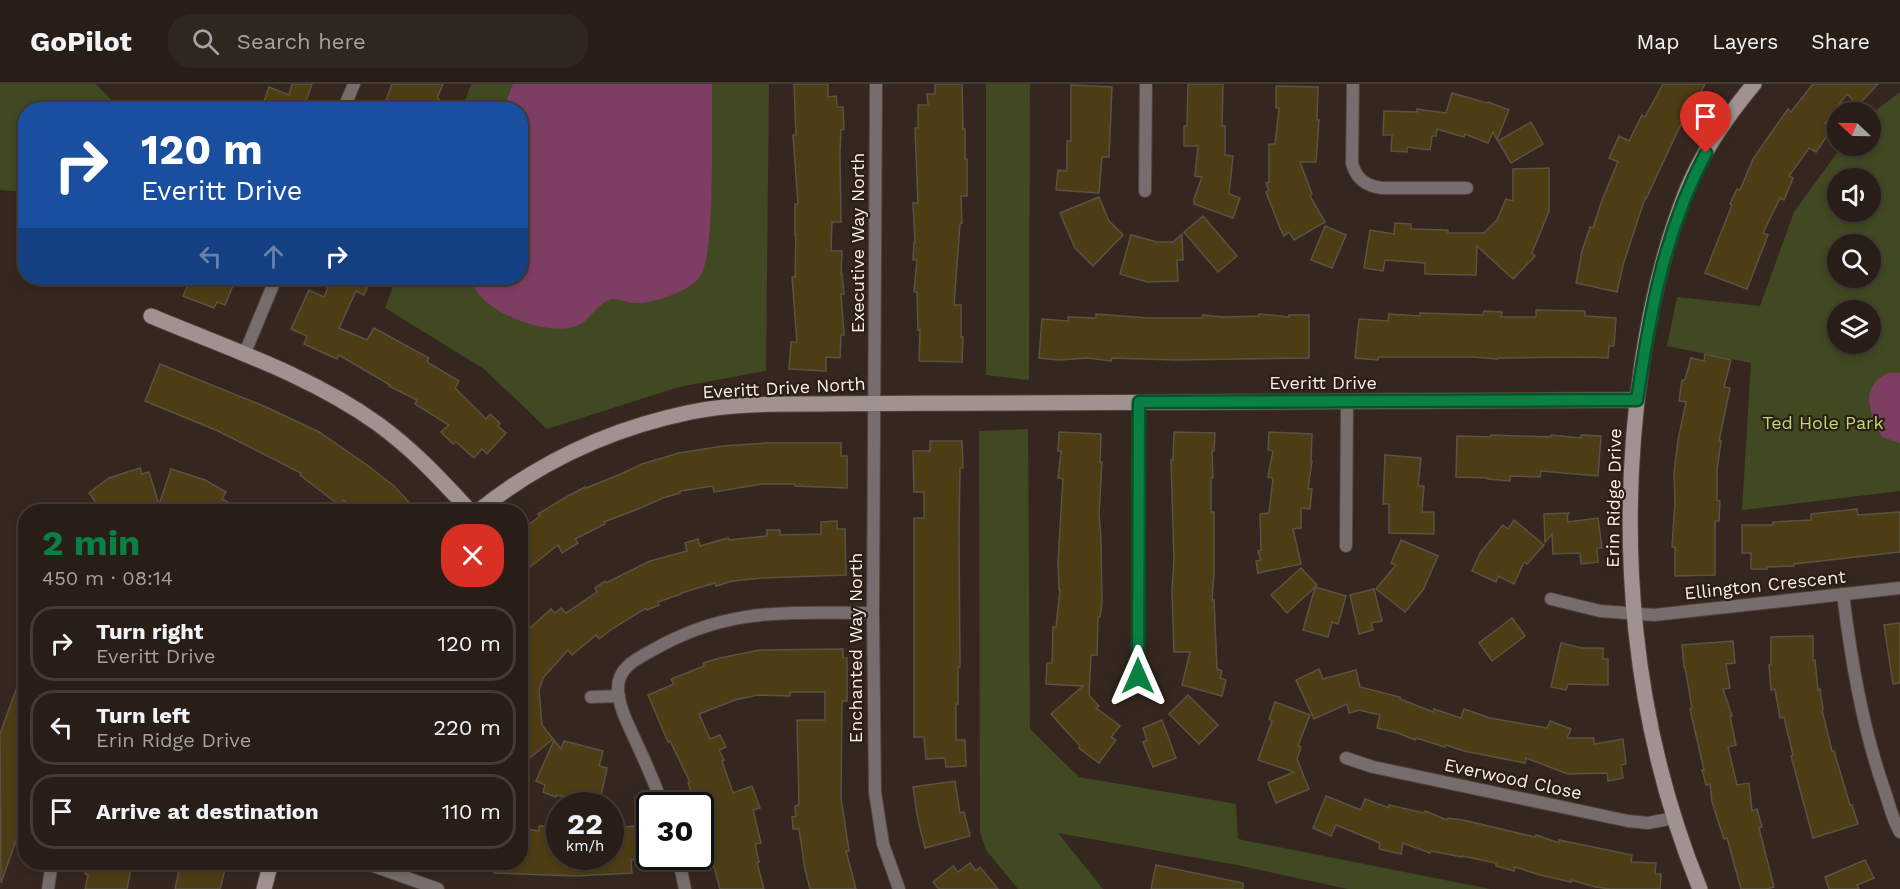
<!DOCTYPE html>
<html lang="en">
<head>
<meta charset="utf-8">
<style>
  :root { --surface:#281d17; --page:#302620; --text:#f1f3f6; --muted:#a5a2a1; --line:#443b36; --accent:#0b8043 }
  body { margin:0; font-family:"Work Sans",sans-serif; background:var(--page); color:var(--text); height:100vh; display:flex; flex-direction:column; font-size:22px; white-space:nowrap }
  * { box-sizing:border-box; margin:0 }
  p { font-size:20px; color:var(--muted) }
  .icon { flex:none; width:33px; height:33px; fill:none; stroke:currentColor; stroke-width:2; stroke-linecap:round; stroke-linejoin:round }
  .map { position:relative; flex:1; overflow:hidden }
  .panel { position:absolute; left:18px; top:420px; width:510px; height:366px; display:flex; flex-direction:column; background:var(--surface); border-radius:24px; box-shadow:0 3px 9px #0003,0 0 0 2px var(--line) }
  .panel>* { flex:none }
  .guide { position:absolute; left:18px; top:18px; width:510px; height:183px; border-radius:24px; box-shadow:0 3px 9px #0003,0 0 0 2px var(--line); background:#1a4fa0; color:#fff; overflow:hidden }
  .needle { width:39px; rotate:292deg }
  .controls { position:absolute; left:1827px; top:18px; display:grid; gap:12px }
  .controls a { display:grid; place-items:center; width:54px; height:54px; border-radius:50%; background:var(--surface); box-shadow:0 3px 9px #0003,0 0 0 2px var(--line); font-size:30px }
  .speed { position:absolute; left:546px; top:708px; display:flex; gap:12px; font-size:30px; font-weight:700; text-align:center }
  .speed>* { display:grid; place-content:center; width:78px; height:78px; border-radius:50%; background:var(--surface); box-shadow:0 3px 9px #0003,0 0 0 2px var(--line); line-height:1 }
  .speed small { font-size:15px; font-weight:400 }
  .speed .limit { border:3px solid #111; border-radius:9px; background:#fff; color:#111 }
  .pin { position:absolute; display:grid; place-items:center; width:51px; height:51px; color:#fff; margin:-62px -26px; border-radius:50% 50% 50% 0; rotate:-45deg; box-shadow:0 0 6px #0007 }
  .pin .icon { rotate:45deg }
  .me { position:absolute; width:66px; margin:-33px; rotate:0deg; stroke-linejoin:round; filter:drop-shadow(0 0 4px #0008) }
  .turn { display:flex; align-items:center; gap:21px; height:126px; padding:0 24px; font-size:27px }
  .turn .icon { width:78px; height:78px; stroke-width:2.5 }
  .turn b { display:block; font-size:42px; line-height:51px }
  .lanes { display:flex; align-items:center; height:57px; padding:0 24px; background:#0003; justify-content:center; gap:30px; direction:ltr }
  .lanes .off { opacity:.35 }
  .round { display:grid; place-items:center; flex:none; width:63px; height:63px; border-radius:24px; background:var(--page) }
  .overview { display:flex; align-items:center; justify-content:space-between; height:102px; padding:0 24px }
  h1 { font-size:36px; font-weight:700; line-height:45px; color:var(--accent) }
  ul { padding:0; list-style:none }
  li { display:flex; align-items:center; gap:18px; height:75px; margin:0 12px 9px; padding:0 12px; border:3px solid var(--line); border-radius:24px }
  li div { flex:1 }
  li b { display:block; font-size:22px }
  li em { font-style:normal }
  header { display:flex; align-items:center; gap:36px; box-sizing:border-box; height:84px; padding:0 30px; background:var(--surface); border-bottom:2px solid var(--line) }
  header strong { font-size:28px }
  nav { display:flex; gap:33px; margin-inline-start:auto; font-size:21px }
  .search { width:420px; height:54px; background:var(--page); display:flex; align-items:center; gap:15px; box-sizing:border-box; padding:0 21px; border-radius:24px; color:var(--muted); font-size:22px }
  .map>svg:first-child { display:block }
</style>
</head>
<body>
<header>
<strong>GoPilot</strong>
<div class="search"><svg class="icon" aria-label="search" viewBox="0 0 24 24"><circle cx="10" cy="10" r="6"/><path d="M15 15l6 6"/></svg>Search here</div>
<nav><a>Map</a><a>Layers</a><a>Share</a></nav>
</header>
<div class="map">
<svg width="1900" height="805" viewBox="0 0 1900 805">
  <rect width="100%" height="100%" fill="#35271f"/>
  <g fill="#404922" fill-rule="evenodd">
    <polygon points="0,0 96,0 120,25 26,26 25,108 0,106"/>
    <polygon points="471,0 769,0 766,287 679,303 547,345 484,285 385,224 396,194 520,194 520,26 462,25"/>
    <polygon points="986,0 1030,0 1029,296 986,291"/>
    <path d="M1900 8V407L1742 426 1751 279 1667 262 1677 213 1760 222 1794 128 1842 62H1870L1871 30ZM1838 94H1870V128H1838ZM1838 160H1870V194H1838ZM1838 226H1870V260H1838Z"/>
    <polygon points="1028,345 1030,645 1079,693 1236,720 1238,755 1490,805 1348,805 1237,781 1058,749 1103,805 1018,805 986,766 980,748 979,347"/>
  </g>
  <g fill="#7e3d62">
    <path d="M513 0H712C712 47 713 95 710 142 709 155 707 180 701 191 692 207 653 220 636 219 629 219 620 215 613 215 600 217 591 234 581 240 556 254 502 234 483 215 477 209 472 201 466 194H520V26L503 25Z"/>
    <path d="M1888 289H1900V359L1882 353C1870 331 1858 303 1888 289Z"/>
  </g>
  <g fill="#4d3d14" stroke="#5a5343" stroke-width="1.5">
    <polygon points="292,0 312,0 303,26 261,26 269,3 289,11"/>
    <polygon points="392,0 443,0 437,14 439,15 435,26 394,26 384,22"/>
    <polygon points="794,0 828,0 828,13 836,12 837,23 843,23 844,45 841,46 840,68 841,138 832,138 831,167 842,167 841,190 842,190 844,210 841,210 844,251 841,251 840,274 826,273 826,287 789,285 791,258 797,258 792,193 795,193 796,151 795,151 795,120 798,120 793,51 796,51"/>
    <polygon points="935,0 962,0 963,45 965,45 965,75 967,75 967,112 961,112 962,139 960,140 954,221 961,221 961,253 963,253 962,278 919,277 920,246 918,246 917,208 914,208 917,176 913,176 914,158 915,158 913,119 918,119 915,44 918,44 918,21 928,21 927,10 935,10"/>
    <polygon points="1188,0 1223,0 1222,42 1225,42 1225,71 1233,72 1229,110 1240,114 1233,134 1194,120 1194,115 1202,93 1195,92 1198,62 1184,62 1184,42 1187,42"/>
    <polygon points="1663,0 1705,0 1683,41 1681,40 1646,115 1645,114 1623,181 1617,208 1576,199 1582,167 1590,143 1593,144 1602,116 1618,78 1609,74 1619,52 1629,57 1642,31 1645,33"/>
    <polygon points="1813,0 1878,0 1858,21 1847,10 1825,39 1832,45 1816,68 1809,64 1789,92 1793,94 1784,116 1780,114 1763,149 1768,151 1747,205 1705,189 1732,121 1730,120 1737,105 1740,106 1753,75 1788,25 1791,28"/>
    <polygon points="1071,1 1112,3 1109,73 1102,73 1099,109 1056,106 1058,86 1067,87 1067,57 1071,57"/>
    <polygon points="1276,2 1318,3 1317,36 1319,36 1316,78 1300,78 1312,110 1310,112 1325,138 1294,156 1289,148 1284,152 1280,144 1266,108 1269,106 1266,99 1269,98 1269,60 1275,60 1279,24 1276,24"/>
    <polygon points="1452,9 1487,19 1488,18 1509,26 1497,56 1493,48 1488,59 1465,50 1464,53 1437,45 1436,52 1432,52 1430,66 1407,63 1407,68 1391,67 1392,51 1383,51 1384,27 1417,28 1417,25 1446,29"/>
    <polygon points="1531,38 1543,60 1511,79 1498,57"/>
    <polygon points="1549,84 1549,127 1532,169 1535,172 1513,195 1477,162 1476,191 1425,190 1425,179 1385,176 1383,187 1364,184 1370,146 1394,150 1395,139 1411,140 1411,145 1448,146 1448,149 1484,149 1497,136 1506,115 1513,117 1513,85"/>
    <polygon points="1099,113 1109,137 1123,151 1093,182 1075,164 1060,129"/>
    <polygon points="1203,132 1237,172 1218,188 1184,148"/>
    <polygon points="1325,142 1346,151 1332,184 1311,176"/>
    <polygon points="1182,150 1183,176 1177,176 1178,197 1147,198 1120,190 1131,151 1157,158 1173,158"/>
    <polygon points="191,194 236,194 225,221 217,218 214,224 183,212"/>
    <polygon points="332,194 371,194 364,211 356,207 339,244 367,256 374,244 429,274 427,278 459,297 455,304 486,335 490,330 500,339 498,342 506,349 487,370 482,365 474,374 456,358 453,360 441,348 449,341 415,320 417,316 389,302 390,301 339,271 337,275 304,260 307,252 291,245 309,206 324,213"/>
    <polygon points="1536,226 1585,227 1585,232 1616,234 1614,262 1609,262 1608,274 1585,273 1498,274 1498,275 1473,273 1379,273 1378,276 1355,274 1359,235 1388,237 1389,230 1420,232 1420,229 1483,231 1484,227 1502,228 1501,233 1536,233"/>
    <polygon points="1096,230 1148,234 1202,234 1203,231 1223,233 1259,232 1259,230 1289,233 1289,231 1309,231 1309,274 1176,276 1112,274 1111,277 1088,274 1059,276 1039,274 1042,235 1068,237 1068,233 1096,234"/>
    <polygon points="1705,270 1731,276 1724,303 1730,304 1719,357 1721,357 1717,386 1717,416 1720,417 1719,437 1715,437 1715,491 1675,492 1675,463 1672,463 1675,418 1674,389 1678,356 1686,318 1679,317 1682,296 1685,296 1691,274 1704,277"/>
    <polygon points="160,280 266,323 319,348 367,381 394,402 418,428 359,428 343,416 339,421 300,391 301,389 218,347 145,317"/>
    <polygon points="1059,348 1101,350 1100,378 1102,378 1099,430 1101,456 1102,519 1100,533 1098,533 1097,571 1091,571 1089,611 1099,622 1096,624 1120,642 1111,653 1116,656 1099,679 1079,664 1080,662 1051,630 1083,602 1046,600 1047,579 1052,579 1053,543 1056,543 1060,506 1059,506 1058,478 1063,395 1058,394 1061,367 1058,367"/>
    <polygon points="1174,348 1215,349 1214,367 1212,367 1213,394 1211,394 1211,428 1214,428 1214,490 1212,516 1214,516 1217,585 1222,587 1220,594 1226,596 1222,612 1182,601 1190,568 1174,568 1172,507 1174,476 1171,376 1173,376"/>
    <polygon points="1269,348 1312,350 1311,377 1312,377 1308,405 1312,405 1310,425 1301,424 1301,444 1293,445 1301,480 1258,489 1256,477 1261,476 1258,467 1261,466 1260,430 1269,429 1273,394 1268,393 1273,367 1268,366"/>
    <polygon points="1491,351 1551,353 1551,351 1581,354 1581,351 1601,352 1598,392 1541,387 1540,393 1510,392 1510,397 1488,395 1488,394 1456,393 1457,352 1491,353"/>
    <polygon points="930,357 962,357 963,384 960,384 959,451 960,583 958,583 958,620 956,620 956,656 965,656 966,682 946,683 945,674 926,675 924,653 914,653 914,434 924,434 924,408 914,408 913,367 930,367"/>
    <polygon points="767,359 841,359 841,372 847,372 847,404 795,402 795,400 762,400 714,408 713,402 680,407 680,409 663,414 638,425 604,438 605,440 575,455 578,459 562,469 558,461 520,491 520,447 540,432 538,430 568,412 585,403 586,404 621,390 642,380 679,369 723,362"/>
    <polygon points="1385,371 1421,374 1418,402 1424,402 1422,428 1434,428 1434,450 1389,449 1389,420 1383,420"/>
    <polygon points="140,384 142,390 149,388 159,421 171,385 205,396 226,408 222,415 246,428 171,428 160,424 147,428 103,428 89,409 109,394"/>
    <polygon points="1857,425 1858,431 1900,428 1900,468 1794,480 1794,482 1767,483 1767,485 1751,485 1751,469 1742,469 1742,441 1773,441 1773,438 1811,436 1811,430"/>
    <polygon points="1569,429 1567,432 1568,438 1598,434 1602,464 1597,464 1598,478 1581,480 1580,469 1553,470 1552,450 1545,458 1544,430"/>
    <polygon points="1514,436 1544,461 1527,480 1524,478 1514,500 1498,492 1496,498 1472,487 1480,469 1503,441 1508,445"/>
    <polygon points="837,437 837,445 845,445 846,491 762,494 733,497 716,502 715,499 681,509 681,510 658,518 659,521 647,526 646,524 612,545 599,555 596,551 572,571 568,566 543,594 539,607 542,641 553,655 520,682 520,553 551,525 555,529 561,524 566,529 597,508 595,504 605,497 606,499 650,477 687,467 685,459 698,455 700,462 728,454 729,456 767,452 767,446 780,446 780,451 821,450 821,438"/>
    <polygon points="1401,456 1438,472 1423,506 1405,528 1376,505 1396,481 1391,479"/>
    <polygon points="1301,484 1317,501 1315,503 1346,512 1338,540 1332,538 1328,553 1303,546 1315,503 1287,529 1271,511"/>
    <polygon points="1374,505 1382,537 1371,539 1373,546 1359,550 1350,511"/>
    <polygon points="1512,534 1525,552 1492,577 1479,559"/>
    <polygon points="1900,539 1900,599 1893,600 1884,541"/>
    <polygon points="1813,552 1813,577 1815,576 1818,606 1820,605 1823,625 1822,626 1832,667 1834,667 1850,721 1852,721 1858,740 1813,754 1791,672 1793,671 1784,633 1780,634 1775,605 1771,606 1769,581 1771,581 1771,553"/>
    <polygon points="1733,557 1735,579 1726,580 1730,604 1723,605 1732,632 1730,632 1736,661 1728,663 1737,701 1749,699 1752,727 1757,725 1762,743 1759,744 1774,803 1767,805 1741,805 1727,754 1724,755 1712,718 1710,700 1706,701 1702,686 1704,686 1690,625 1692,624 1685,583 1684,583 1682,561"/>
    <polygon points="1561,559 1582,564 1603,564 1603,575 1608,575 1608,601 1568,600 1566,606 1551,603"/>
    <polygon points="843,565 843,574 847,574 847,617 842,617 841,714 849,767 846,767 856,805 810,805 805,785 799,745 793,745 792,733 796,732 795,722 799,721 797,636 825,636 825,608 790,608 790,612 758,611 735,616 699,630 710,655 720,651 726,663 719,666 724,676 722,677 733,709 752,702 760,724 753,726 761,759 755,760 759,778 757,779 764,805 720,805 700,731 700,722 696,722 688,699 690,698 670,657 668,658 648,611 674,600 671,595 704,582 703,579 720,574 760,566"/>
    <polygon points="24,584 26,720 21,733 24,734 1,799 0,650"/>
    <polygon points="1319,585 1323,595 1356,586 1360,603 1400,613 1400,615 1433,628 1434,625 1461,634 1464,625 1490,634 1547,644 1550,637 1571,645 1567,654 1594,654 1594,660 1623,655 1626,680 1621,681 1623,694 1608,697 1607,689 1568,690 1526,674 1525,679 1464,667 1446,661 1445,663 1416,654 1415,656 1398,649 1377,644 1380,631 1359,626 1349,629 1347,620 1314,635 1296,596"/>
    <polygon points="1188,611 1218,641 1199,660 1169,630"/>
    <polygon points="1275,618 1310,631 1298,662 1301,663 1297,675 1309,705 1276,719 1268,699 1294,688 1258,676 1272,637 1269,635"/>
    <polygon points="1162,636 1176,674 1153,683 1143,658 1147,656 1143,644"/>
    <polygon points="554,656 561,665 564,657 603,667 599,682 607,684 600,716 593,715 592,719 557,711 556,713 543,708 545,701 536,697"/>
    <polygon points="955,697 960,729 964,728 970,752 925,764 918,736 913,703"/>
    <polygon points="1326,712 1361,726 1365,715 1389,724 1389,721 1424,729 1425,727 1447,736 1448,734 1463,736 1535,753 1536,751 1559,759 1559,756 1632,771 1631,778 1656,779 1655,790 1661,790 1660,805 1610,805 1596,803 1571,796 1571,798 1540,791 1515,783 1514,787 1496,782 1496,779 1462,772 1462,773 1431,767 1430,769 1403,759 1401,770 1379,765 1380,759 1336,741 1331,752 1313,744"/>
    <polygon points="539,742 560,743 560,772 610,772 610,744 634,742 638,775 631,776 632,789 576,792 494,789 494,778 520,778 520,744 539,747"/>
    <polygon points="1865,776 1874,794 1857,801 1859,805 1829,805 1825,793"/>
    <polygon points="87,778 130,778 129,784 131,784 127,805 85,805 88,791 85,790"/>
    <polygon points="181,778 227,778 220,805 175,805"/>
    <polygon points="970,779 976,787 980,783 998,805 939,805 933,798 953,782 958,788"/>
    <polygon points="1156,781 1243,799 1243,805 1151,805"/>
  </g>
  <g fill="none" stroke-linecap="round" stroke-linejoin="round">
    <defs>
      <g id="street">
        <polyline points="876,0 873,529 875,708 883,760 899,805"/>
        <path d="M1353 0 1352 79C1356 95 1366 102 1382 104H1467"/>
        <polyline points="343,26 354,0"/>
        <polyline points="1145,107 1146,0"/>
        <polyline points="244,271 276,194"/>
        <polyline points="1346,462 1347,319"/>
        <path d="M1843 510C1851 576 1862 641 1884 705 1889 719 1892 735 1900 748"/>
        <polyline points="1551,515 1600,527 1654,531 1900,504"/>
        <polyline points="1138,592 1139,318"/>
        <polyline points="591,613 619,612"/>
        <polyline points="1346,674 1373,683 1628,737 1648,739 1674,734"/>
        <path d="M663 722C655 700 646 679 636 658 629 642 619 624 618 606 617 585 634 576 651 567 728 522 788 529 873 529"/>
        <polyline points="678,772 685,805"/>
        <polyline points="362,778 438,805"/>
        <polyline points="48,805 52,778"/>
      </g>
      <g id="secondary">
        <path d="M151 232C227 264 310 291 378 340 415 367 440 395 471 428"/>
        <path d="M477 428C539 378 613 344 691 328 734 319 778 320 821 320 885 319 948 319 1012 319 1220 318 1428 318 1637 316"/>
        <polyline points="264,805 271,778"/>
        <path d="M1700 805C1632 639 1616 455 1642 279 1651 219 1665 159 1688 103 1704 66 1728 31 1754 0"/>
      </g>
    </defs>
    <use href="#street" stroke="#50433b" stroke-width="14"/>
    <use href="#secondary" stroke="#50433b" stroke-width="17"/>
    <use href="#street" stroke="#766d6c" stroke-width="12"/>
    <use href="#secondary" stroke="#a09291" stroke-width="15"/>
  </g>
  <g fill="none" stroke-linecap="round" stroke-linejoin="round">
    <defs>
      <path id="route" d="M1138 592 1139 318 1637 316C1650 229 1664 148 1706 69"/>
    </defs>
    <use href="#route" stroke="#07532c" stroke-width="15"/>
    <use href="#route" stroke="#0b8043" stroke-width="10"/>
  </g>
  <g text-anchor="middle" stroke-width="4.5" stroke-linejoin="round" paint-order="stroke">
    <g font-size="18" fill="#f8efe9" stroke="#2b1e15">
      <text transform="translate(858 159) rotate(-90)" y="6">Executive Way North</text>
      <text x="1323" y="305">Everitt Drive</text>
      <text transform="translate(784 304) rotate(-3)" y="6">Everitt Drive North</text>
      <text transform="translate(1614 414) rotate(-89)" y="6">Erin Ridge Drive</text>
      <text transform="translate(1765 501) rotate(-6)" y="6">Ellington Crescent</text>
      <text transform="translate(856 564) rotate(-90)" y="6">Enchanted Way North</text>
      <text transform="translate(1513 695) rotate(12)" y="6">Everwood Close</text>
    </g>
    <g font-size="18" fill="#c1d973" stroke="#2b1e15">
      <text x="1823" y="345">Ted Hole Park</text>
    </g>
  </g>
</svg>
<div class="controls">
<a><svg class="needle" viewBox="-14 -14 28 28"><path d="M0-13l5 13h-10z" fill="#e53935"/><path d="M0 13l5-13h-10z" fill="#a5a2a1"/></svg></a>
<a><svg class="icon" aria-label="sound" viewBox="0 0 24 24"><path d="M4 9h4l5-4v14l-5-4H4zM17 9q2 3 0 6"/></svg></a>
<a><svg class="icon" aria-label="search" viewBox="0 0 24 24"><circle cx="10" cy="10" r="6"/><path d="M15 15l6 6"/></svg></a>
<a><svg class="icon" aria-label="layers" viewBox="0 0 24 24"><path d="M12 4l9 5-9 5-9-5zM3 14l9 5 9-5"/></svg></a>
</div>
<div class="speed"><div>22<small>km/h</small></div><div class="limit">30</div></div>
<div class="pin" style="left:1706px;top:69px;background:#d93025"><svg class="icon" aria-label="arrive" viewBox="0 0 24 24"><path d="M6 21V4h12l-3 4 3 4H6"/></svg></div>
<svg class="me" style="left:1138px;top:592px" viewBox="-20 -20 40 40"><path d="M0-17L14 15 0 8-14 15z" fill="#0b8043" stroke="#fff" stroke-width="4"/></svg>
<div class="guide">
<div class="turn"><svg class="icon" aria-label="right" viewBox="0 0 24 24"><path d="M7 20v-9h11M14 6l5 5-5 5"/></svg><div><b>120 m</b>Everitt Drive</div></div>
<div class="lanes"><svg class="icon off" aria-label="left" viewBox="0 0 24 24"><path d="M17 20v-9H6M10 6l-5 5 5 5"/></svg><svg class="icon off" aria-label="ahead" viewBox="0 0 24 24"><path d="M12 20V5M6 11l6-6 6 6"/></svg><svg class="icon" aria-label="right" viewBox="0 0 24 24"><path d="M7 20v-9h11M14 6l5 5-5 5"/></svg></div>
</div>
<section class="panel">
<div class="overview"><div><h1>2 min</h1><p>450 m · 08:14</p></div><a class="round" style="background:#d93025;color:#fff"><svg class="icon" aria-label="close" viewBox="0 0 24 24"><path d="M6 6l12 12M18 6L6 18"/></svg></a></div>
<ul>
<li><svg class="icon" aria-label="right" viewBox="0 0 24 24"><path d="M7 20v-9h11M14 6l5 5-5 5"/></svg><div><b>Turn right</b><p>Everitt Drive</p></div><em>120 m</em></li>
<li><svg class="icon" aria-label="left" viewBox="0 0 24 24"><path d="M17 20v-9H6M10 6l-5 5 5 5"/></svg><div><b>Turn left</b><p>Erin Ridge Drive</p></div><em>220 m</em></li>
<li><svg class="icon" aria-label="arrive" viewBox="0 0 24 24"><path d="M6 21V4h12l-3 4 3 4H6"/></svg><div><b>Arrive at destination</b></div><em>110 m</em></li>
</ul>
</section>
</div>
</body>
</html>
